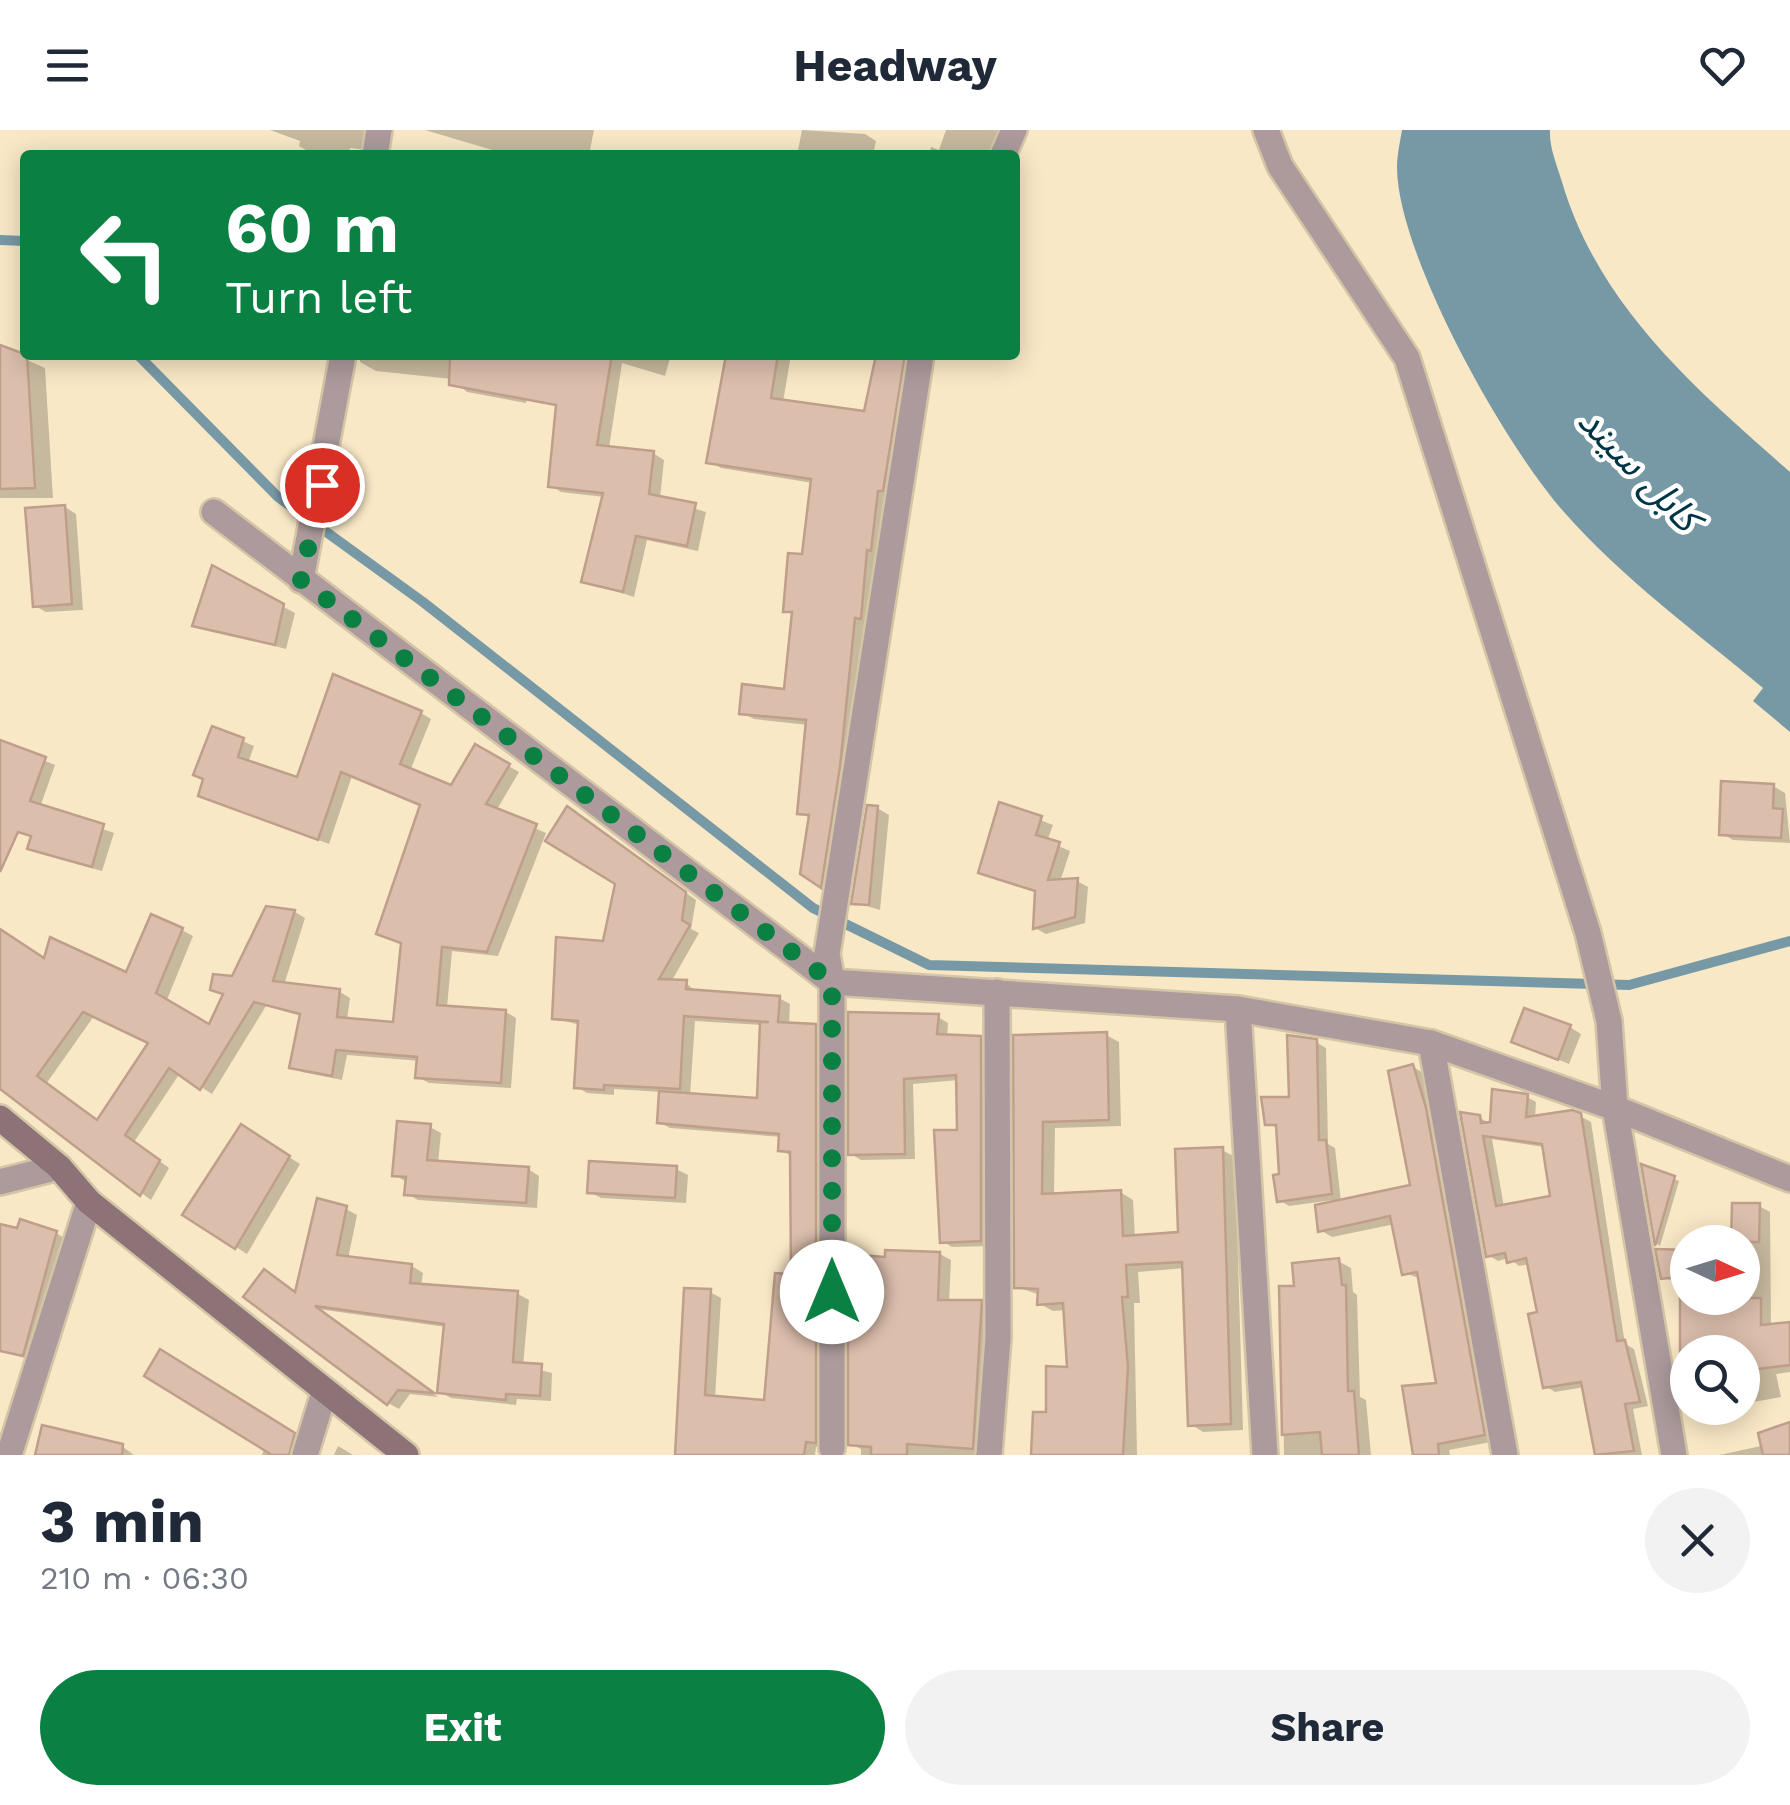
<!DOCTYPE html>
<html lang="en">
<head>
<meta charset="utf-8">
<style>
  :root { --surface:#fff; --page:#f2f2f3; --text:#1f2937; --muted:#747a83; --accent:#0b8043 }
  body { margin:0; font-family:"Work Sans","Noto Sans Arabic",sans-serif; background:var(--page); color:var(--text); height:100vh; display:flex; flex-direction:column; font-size:38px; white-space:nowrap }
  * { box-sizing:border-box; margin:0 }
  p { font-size:32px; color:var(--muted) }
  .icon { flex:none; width:55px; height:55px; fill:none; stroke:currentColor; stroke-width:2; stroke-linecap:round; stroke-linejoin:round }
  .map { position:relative; height:1325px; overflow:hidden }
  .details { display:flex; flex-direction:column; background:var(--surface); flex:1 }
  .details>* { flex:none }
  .banner { position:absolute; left:20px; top:20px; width:1000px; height:210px; border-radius:10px; box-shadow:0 5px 25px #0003; background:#0b8043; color:#fff; overflow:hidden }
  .needle { width:65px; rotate:94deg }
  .tools { position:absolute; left:1670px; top:1095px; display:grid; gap:20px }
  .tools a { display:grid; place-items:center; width:90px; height:90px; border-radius:50%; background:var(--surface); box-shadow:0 5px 25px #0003; font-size:50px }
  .pin { position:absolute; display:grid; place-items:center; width:85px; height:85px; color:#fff; margin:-42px; border:5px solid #fff; border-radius:50%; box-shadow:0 2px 10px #0007 }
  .me { position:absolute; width:110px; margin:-55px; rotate:0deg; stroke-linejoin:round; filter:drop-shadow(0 0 8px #0008) }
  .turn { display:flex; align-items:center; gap:35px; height:210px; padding:0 40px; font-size:45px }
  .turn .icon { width:130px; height:130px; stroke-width:2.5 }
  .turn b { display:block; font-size:70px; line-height:85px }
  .round { display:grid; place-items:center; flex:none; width:105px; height:105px; border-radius:52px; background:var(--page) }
  .headline { display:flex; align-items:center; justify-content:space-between; height:170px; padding:0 40px }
  h1 { font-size:60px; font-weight:700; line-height:75px }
  .cta { display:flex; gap:20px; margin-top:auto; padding:20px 40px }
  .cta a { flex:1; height:115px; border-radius:60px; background:var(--accent); color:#fff; font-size:40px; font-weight:700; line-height:115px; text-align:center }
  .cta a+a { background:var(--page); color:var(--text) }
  header { display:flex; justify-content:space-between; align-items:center; height:130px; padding:0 40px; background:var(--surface); font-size:45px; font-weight:700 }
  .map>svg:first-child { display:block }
</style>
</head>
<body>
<header><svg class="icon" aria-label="menu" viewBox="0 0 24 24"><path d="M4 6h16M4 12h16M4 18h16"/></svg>Headway<svg class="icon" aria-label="heart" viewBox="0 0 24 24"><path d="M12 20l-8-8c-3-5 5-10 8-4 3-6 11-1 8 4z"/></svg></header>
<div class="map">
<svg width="1790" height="1325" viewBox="0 0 1790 1325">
  <rect width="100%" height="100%" fill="#f9e8c6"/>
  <path fill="#7799a6" d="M1402 0H1550C1549 17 1557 35 1562 52 1599 177 1696 259 1790 342V602L1753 571 1763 558C1696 502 1622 448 1564 382 1505 316 1398 126 1397 38 1397 25 1400 12 1402 0Z"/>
  <g fill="#0003" fill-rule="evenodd">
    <polygon points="270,0 369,0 366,20 350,18 349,25 314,25 299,16 300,11"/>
    <polygon points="425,0 594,0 589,25 509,25"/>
    <polygon points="802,0 865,4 876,11 873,25 797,25"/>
    <polygon points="946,0 1003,0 994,25 929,25 931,17 939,20"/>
    <polygon points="0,218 45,238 53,368 0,368"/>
    <polygon points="360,225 534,225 526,273 467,262 452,249 376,241 360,232"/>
    <polygon points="589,225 671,225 665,246 622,233 609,318 653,323 664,330 660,368 706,382 698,421 647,410 634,467 584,451 604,367 561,362 550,355"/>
    <polygon points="728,225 791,225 783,272 866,284 878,225 920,225 833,763 802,743 811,689 800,682 808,595 754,589 741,582 786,561 794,485 785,480 804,427 813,353 721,338 709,331"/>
    <polygon points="65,377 76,384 83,480 46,482 35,476"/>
    <polygon points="213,439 295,483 286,519 195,495"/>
    <path d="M421 583 431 589 410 641 452 658 476 618 519 642 496 681 546 703 498 826 452 821 447 878 506 882 516 888 511 958 429 953 418 947 420 931 347 925 342 950 302 942 292 936 302 886 266 876 212 964 180 943 134 1012 169 1038 151 1070 0 958V801L46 831 127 846 182 800 193 806 166 872 210 897 225 866 212 859 233 849 267 778 295 782 305 788 284 855 340 862 350 868 347 890 396 895 403 814 379 803 423 675 352 646 329 714 201 665 214 599 254 616 248 633 299 650ZM94 886 151 913 99 992 46 954Z"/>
    <polygon points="0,612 55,635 40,677 114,703 102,741 41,724 30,718 33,707 0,694"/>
    <polygon points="1773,656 1785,663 1790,713 1733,710 1721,703"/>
    <polygon points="1001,675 1053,695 1047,711 1070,721 1060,752 1077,751 1088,757 1085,793 1046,804 1035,798 1037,762 981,742"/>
    <polygon points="877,678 889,685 880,780 854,772"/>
    <path d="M578 685 696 770 691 799 699 803 671 852 686 853 696 862 779 868 790 874 789 895 815 896 826 902V1317H816L815 1325H678L710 1162 721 1168 715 1268 766 1272 794 1147 793 1027 781 1020 782 1007 670 998 659 992 662 962 614 959V965L587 963 577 957 580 895 554 888 605 813 618 753ZM695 891 762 895 760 971 690 966Z"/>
    <polygon points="938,887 948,893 947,907 980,908 990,914 991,1116 952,1117 942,1111 960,1002 959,950 913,954 915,1029 861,1030 851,1024"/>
    <polygon points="1570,897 1581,904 1569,934 1514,911"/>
    <polygon points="1106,905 1119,912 1121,996 1055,998 1054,1066 1120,1062 1133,1070 1135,1108 1180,1105 1222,1020 1235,1027 1243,1300 1203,1302 1190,1294 1185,1138 1138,1142 1140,1173 1134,1173 1137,1325 1034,1325 1070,1239 1066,1180 1053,1181 1040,1174 1040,1165 1017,1157 1016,907"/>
    <polygon points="1316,912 1326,918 1328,1014 1335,1018 1341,1072 1413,1057 1413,937 1425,944 1496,1311 1449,1320 1450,1325 1416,1325 1439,1255 1421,1149 1405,1143 1395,1094 1332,1107 1320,1100 1333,1070 1289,1076 1279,1070 1279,999 1268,993 1291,969"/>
    <path d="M1527 967 1536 972 1535 988 1580 986 1591 992 1625 1214 1634 1219 1648 1276 1633 1279 1642 1325H1598L1585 1257 1555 1262 1545 1256 1540 1184 1530 1134 1519 1136 1509 1128 1498 1131 1488 1125 1479 987 1492 995ZM1492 1009 1544 1017 1552 1068 1504 1077Z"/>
    <polygon points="430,997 441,1003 438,1033 528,1039 539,1046 537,1078 418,1070 407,1064 408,1053 395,1045"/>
    <polygon points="253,1004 300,1034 247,1124 236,1117"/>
    <polygon points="1644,1037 1679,1051 1660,1116 1657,1114"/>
    <polygon points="676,1039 688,1045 686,1073 601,1068 590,1062"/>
    <polygon points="1735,1075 1759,1076 1770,1082 1771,1197 1790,1194 1790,1242 1776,1244 1781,1267 1742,1274 1742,1222 1688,1222 1688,1264 1682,1261 1683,1153 1663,1148 1688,1122 1688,1168 1742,1168 1742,1112 1734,1112"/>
    <polygon points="346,1079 357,1085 348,1129 412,1136 423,1143 421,1156 518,1164 529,1170 523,1236 552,1243 551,1271 517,1269 516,1275 451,1268 440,1262 446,1197 318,1179 438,1267 410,1264 399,1279 388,1273 297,1164"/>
    <polygon points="0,1097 56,1103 66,1109 33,1230 0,1221"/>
    <polygon points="940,1124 951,1130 949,1173 981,1173 992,1179 983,1325 861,1325 861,1319 851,1314 887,1129"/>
    <polygon points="1338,1131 1351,1138 1353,1162 1357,1165 1360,1267 1366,1270 1371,1325 1284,1325 1282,1159 1297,1158"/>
    <polygon points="179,1233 312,1316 310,1325 262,1325 265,1317"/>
    <polygon points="44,1298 123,1317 134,1325 38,1325"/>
    <polygon points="1790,1310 1790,1325 1719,1325"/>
    <polygon points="338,1316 353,1325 334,1325"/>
  </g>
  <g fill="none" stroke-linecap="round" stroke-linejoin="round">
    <g stroke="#7799a6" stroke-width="10">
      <polyline points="0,110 25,111"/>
      <polyline points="138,225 278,367 423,472 813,778 929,835 1629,855 1790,811"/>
    </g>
  </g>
  <g fill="#dbbeac" stroke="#bf9f8b" stroke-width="2.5" fill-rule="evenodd">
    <polygon points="0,215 27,225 35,358 0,359"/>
    <polygon points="450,225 612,225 597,315 654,321 649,364 696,373 687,416 636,406 623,462 581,452 603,363 548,357 556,275 449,255"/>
    <polygon points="726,225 778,225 771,268 864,281 876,225 905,225 883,361 878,361 871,421 867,420 861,489 855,488 840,637 821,758 800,744 809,685 797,684 806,590 739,584 742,554 784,559 792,482 783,482 788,423 802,424 811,349 706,333"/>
    <polygon points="65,375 72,474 33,477 25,378"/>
    <polygon points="212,435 284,474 275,515 192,496"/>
    <path d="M333 544 422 581 400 634 451 655 475 614 510 634 486 674 537 694 487 822 442 817 437 875 506 880 501 953 415 948 417 927 336 920 332 946 289 938 300 884 254 872 200 960 169 938 125 1005 160 1030 140 1066 0 959V799L44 828 50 807 126 842 151 784 183 798 156 863 209 894 223 864 210 860 213 844 232 846 266 776 295 780 273 851 340 859 337 887 393 892 401 813 376 804 420 675 341 642 318 710 198 666 203 649 193 645 212 596 244 608 238 627 297 647ZM83 882 148 913 97 990 37 946Z"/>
    <polygon points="0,610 46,627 30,671 104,694 92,737 27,719 31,706 18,702 0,742"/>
    <polygon points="1721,651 1774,654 1773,678 1783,679 1781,708 1719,705"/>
    <polygon points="999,672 1042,686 1036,705 1060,712 1048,750 1078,748 1075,787 1033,799 1035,761 978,743"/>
    <polygon points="867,675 878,676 869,775 851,774"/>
    <polygon points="567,676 686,762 682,790 690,795 659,849 687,850 686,859 780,866 778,892 816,894 816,1313 806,1312 804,1325 675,1325 684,1158 711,1159 705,1265 764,1270 775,1143 791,1144 790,1022 778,1021 779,1004 657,993 659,961 757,968 760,892 769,892 684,886 680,959 604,955 604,960 574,958 578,891 552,889 556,807 603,811 615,754 545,711"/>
    <polygon points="1524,878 1571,895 1558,930 1511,912"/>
    <polygon points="848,882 939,884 937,904 981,906 981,1111 940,1113 934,1000 957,1000 956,945 904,949 905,1024 848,1025"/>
    <polygon points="1107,902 1109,990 1043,992 1042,1064 1121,1060 1123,1106 1178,1102 1175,1019 1223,1017 1231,1294 1188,1296 1182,1132 1126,1135 1128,1167 1122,1167 1128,1237 1123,1325 1031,1325 1033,1282 1046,1282 1046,1236 1067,1237 1063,1173 1037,1175 1038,1159 1014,1158 1013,905"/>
    <polygon points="1287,905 1317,909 1319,1010 1326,1010 1332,1064 1277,1072 1273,1045 1279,1044 1276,995 1265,995 1261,967 1289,967"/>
    <polygon points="1413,934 1426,978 1485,1305 1438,1314 1439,1325 1413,1325 1402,1256 1436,1253 1417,1142 1402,1145 1390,1086 1318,1102 1315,1075 1410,1055 1388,941"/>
    <path d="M1492 959 1528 964 1526 987 1572 980 1581 983 1617 1211 1625 1210 1640 1272 1625 1274 1634 1321 1595 1325 1581 1252 1543 1258 1528 1184 1537 1182 1526 1128 1507 1133 1505 1123 1486 1127 1460 982 1480 985 1481 993 1490 992ZM1483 1006 1542 1014 1550 1066 1496 1076Z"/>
    <polygon points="397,991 431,994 427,1030 529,1037 526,1073 404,1065 406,1047 392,1046"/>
    <polygon points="241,994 290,1026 235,1119 182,1085"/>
    <polygon points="589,1031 677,1036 675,1068 587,1063"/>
    <polygon points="1641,1034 1675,1046 1655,1116"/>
    <polygon points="317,1068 347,1076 337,1125 412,1134 410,1153 518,1161 513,1232 542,1234 540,1266 506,1264 506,1270 437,1263 444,1194 315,1176 434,1263 398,1260 387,1275 243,1167 264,1139 295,1162"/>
    <polygon points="1732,1073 1760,1073 1759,1112 1731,1112"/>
    <polygon points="20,1089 57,1101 23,1226 0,1221 0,1094 17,1098"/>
    <polygon points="1655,1119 1688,1120 1688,1146 1661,1149"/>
    <polygon points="885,1120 940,1122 938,1170 982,1170 973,1319 907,1314 907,1325 871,1325 871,1317 848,1315 848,1124 885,1127"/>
    <polygon points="1339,1128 1342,1155 1346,1155 1348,1261 1354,1261 1359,1325 1322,1325 1320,1302 1282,1305 1279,1156 1294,1156 1292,1133"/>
    <polygon points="1680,1168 1761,1168 1761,1195 1790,1192 1790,1235 1742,1241 1742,1222 1680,1222"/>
    <polygon points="160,1219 295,1303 289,1325 272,1325 144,1246"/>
    <polygon points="1790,1292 1790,1325 1763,1325 1758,1303"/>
    <polygon points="42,1295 123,1314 122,1325 35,1325"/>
  </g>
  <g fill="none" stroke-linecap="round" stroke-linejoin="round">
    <defs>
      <g id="street">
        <polyline points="1266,0 1280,36 1407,228 1588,803 1609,891 1615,978 1674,1325"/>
        <polyline points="375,25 379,0"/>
        <polyline points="1003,25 1014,0"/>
        <polyline points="214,382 832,852 1238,879 1431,913 1615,978 1790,1049"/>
        <polyline points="301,450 343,225"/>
        <polyline points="1238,879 1265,1325"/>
        <polyline points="1431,913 1505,1325"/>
        <polyline points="0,1052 59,1037"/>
        <polyline points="832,1318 832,852 827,824 921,225"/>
        <polyline points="9,1325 89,1072"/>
        <polyline points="305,1325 324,1263"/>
        <polyline points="989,1325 998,1208 997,862"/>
      </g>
      <polyline id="secondary" points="0,988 59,1037 89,1072 406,1325"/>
    </defs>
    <use href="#street" stroke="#d4c5a6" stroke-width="30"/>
    <use href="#secondary" stroke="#d4c5a6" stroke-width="30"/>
    <use href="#street" stroke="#ac9a9c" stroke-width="25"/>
    <use href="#secondary" stroke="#8d7377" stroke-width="25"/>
  </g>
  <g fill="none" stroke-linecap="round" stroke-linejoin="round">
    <polyline stroke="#0b8043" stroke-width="18" stroke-dasharray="0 32.4" points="322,355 301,450 832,852 832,1162"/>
  </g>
  <g text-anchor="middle" stroke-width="9" stroke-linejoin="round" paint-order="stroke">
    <g font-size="38" font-style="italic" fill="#003545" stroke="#fff">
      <text transform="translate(1639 339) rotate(46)" y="13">کابل سيند</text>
    </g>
  </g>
</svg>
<div class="tools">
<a><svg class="needle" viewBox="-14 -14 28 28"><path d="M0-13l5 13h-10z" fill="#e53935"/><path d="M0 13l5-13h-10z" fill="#747a83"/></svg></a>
<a><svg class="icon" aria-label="search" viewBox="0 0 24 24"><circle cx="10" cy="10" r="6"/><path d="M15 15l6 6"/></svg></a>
</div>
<div class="pin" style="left:322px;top:355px;background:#d93025"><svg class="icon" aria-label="arrive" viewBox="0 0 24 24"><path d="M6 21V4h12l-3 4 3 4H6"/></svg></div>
<svg class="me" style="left:832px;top:1162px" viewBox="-20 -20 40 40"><circle r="19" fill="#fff"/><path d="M0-13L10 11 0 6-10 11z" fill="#0b8043"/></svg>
<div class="banner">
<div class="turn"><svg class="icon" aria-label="left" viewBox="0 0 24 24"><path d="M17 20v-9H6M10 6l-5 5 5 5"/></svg><div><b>60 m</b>Turn left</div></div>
</div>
</div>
<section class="details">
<div class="headline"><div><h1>3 min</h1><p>210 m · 06:30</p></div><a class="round"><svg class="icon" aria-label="close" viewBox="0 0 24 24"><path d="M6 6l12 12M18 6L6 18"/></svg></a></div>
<div class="cta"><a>Exit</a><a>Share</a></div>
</section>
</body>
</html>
